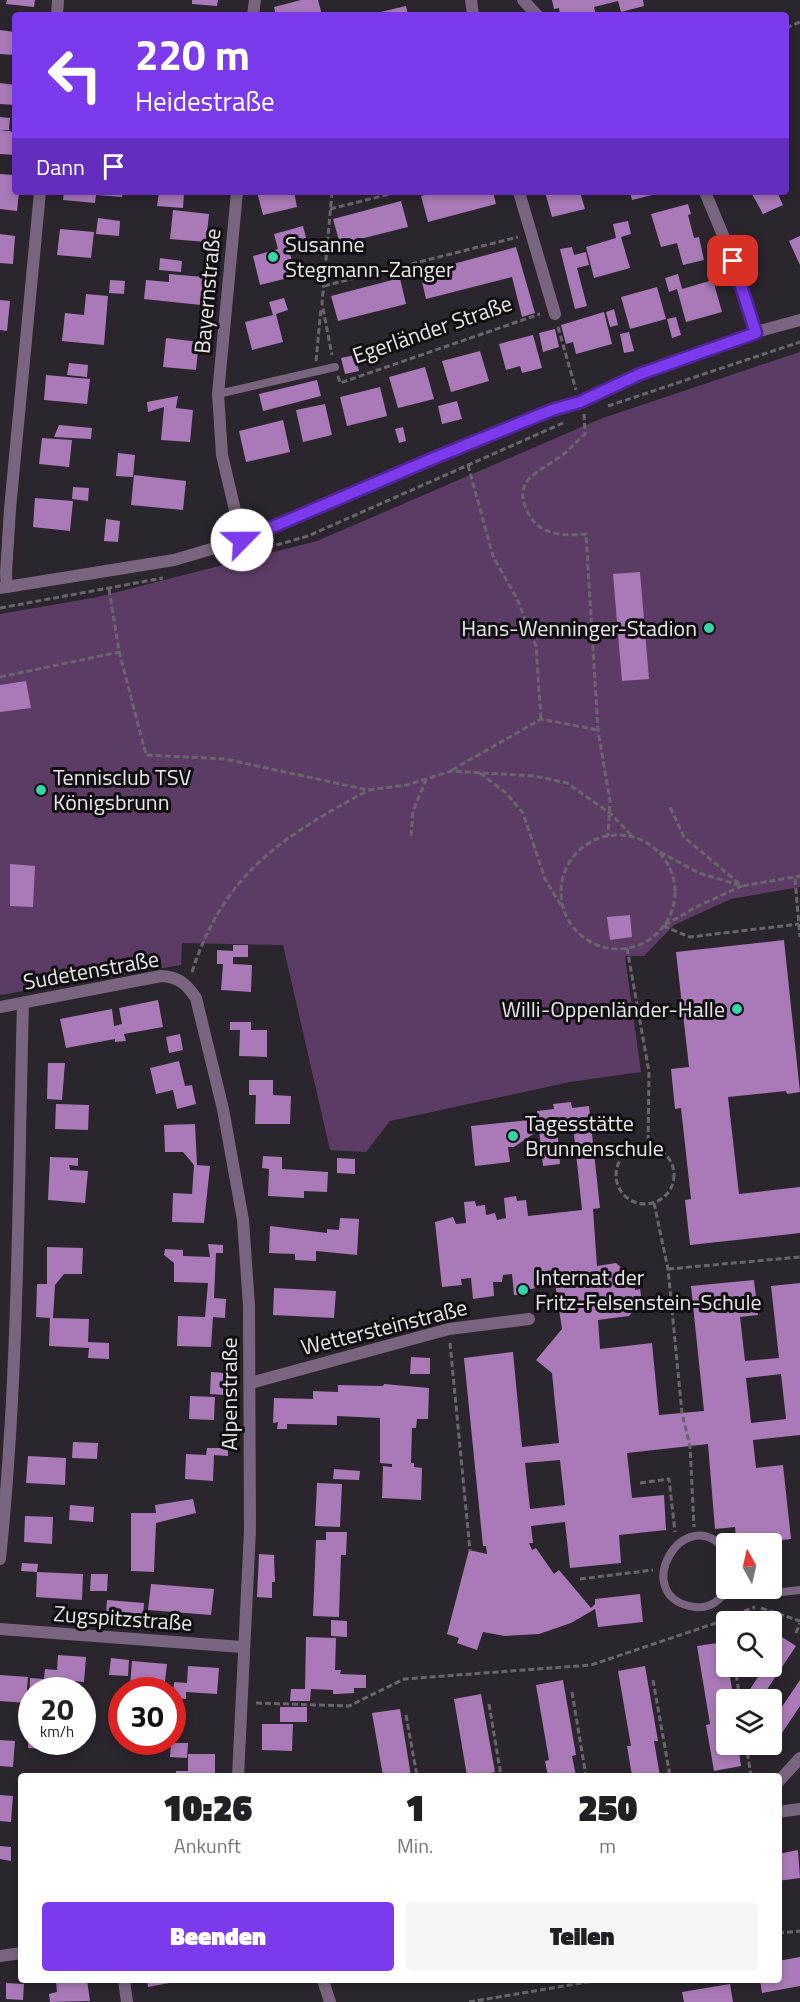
<!DOCTYPE html>
<html lang="de">
<head>
<meta charset="utf-8">
<style>
  :root { --surface:#fff; --page:#f6f6f6; --text:#202124; --muted:#757577; --accent:#7c3aed }
  body { margin:0; font-family:"Titillium Web",sans-serif; background:var(--page); color:var(--text); height:100vh; display:flex; flex-direction:column; font-size:22px; white-space:nowrap }
  * { box-sizing:border-box; margin:0 }
  p { font-size:20px; color:var(--muted) }
  .icon { flex:none; width:33px; height:33px; fill:none; stroke:currentColor; stroke-width:2; stroke-linecap:round; stroke-linejoin:round }
  .map { position:relative; flex:1; overflow:hidden }
  .sheet { position:absolute; left:18px; top:1773px; width:764px; height:210px; display:flex; flex-direction:column; background:var(--surface); border-radius:6px; box-shadow:0 3px 9px #0003 }
  .sheet>* { flex:none }
  .banner { position:absolute; left:12px; top:12px; width:777px; height:183px; border-radius:6px; box-shadow:0 3px 9px #0003; background:#7c3aed; color:#fff; overflow:hidden }
  .needle { width:39px; rotate:352deg }
  .tools { position:absolute; left:716px; top:1533px; display:grid; gap:12px }
  .tools a { display:grid; place-items:center; width:66px; height:66px; border-radius:6px; background:var(--surface); box-shadow:0 3px 9px #0003; font-size:30px }
  .speed { position:absolute; left:18px; top:1677px; display:flex; gap:12px; font-size:30px; font-weight:700; text-align:center }
  .speed>* { display:grid; place-content:center; width:78px; height:78px; border-radius:50%; background:var(--surface); box-shadow:0 3px 9px #0003; line-height:1 }
  .speed small { font-size:15px; font-weight:400 }
  .speed .limit { border:9px solid #d22; background:#fff; color:#111 }
  .pin { position:absolute; display:grid; place-items:center; width:51px; height:51px; color:#fff; margin:-26px; border-radius:12px; box-shadow:0 3px 9px #0006 }
  .me { position:absolute; width:66px; margin:-33px; rotate:67deg; stroke-linejoin:round; filter:drop-shadow(0 0 4px #0008) }
  .turn { display:flex; align-items:center; gap:21px; height:126px; padding:0 24px; font-size:27px }
  .turn .icon { width:78px; height:78px; stroke-width:2.5 }
  .turn b { display:block; font-size:42px; line-height:51px }
  .then { display:flex; align-items:center; height:57px; padding:0 24px; background:#0003; gap:12px; font-size:22px }
  .eta { display:flex; justify-content:space-evenly; align-items:center; height:102px; text-align:center }
  .eta b { font-size:36px; font-weight:800; line-height:42px }
  .primary-button { display:flex; gap:12px; margin-top:auto; padding:12px 24px }
  .primary-button a { flex:1; height:69px; border-radius:6px; background:var(--accent); color:#fff; font-size:24px; font-weight:800; line-height:69px; text-align:center }
  .primary-button a+a { background:var(--page); color:var(--text) }
  .map>svg:first-child { display:block }
</style>
</head>
<body>
<div class="map">
<svg width="800" height="2002" viewBox="0 0 800 2002">
  <rect width="100%" height="100%" fill="#2b252d"/>
  <polygon fill="#5c3c65" points="800,352 800,887 731,899 674,925 644,956 625,956 641,1072 570,1082 390,1121 366,1152 330,1150 283,945 182,943 181,965 0,995 0,614 98,597 317,541 600,419"/>
  <g fill="#a97ab7" fill-rule="evenodd">
    <polygon points="7,0 35,0 34,7 6,4"/>
    <polygon points="192,0 218,0 217,6 192,4"/>
    <polygon points="301,0 318,0 322,15 276,15 274,7"/>
    <polygon points="552,0 643,0 644,6 621,12 618,1 594,7 596,15 560,15 559,8 554,9"/>
    <polygon points="406,6 408,15 372,15 372,14"/>
    <polygon points="0,30 15,32 15,55 0,54"/>
    <polygon points="0,83 15,85 15,105 0,104"/>
    <polygon points="0,117 10,118 9,130 0,130"/>
    <polygon points="0,130 15,132 15,155 0,154"/>
    <polygon points="0,174 14,175 13,187 15,192 19,192 17,211 0,209"/>
    <polygon points="64,192 123,192 122,197 96,195 95,203 63,200"/>
    <polygon points="159,192 184,193 183,208 157,206"/>
    <polygon points="257,192 294,192 297,207 263,215"/>
    <polygon points="438,192 493,192 496,204 428,222 421,196"/>
    <polygon points="545,192 580,192 585,209 552,217"/>
    <polygon points="630,192 661,192 661,193 632,200"/>
    <polygon points="751,192 777,192 783,205 763,214"/>
    <polygon points="401,201 408,227 340,244 333,219"/>
    <polygon points="688,204 691,214 688,215 694,238 699,237 704,260 683,265 677,243 661,247 651,214"/>
    <polygon points="173,210 209,214 206,242 170,239"/>
    <polygon points="98,218 120,221 119,236 96,234"/>
    <polygon points="628,221 631,234 621,237 630,268 594,278 586,247 616,238 613,224"/>
    <polygon points="303,226 307,241 288,246 296,276 260,285 253,256 278,249 274,234"/>
    <polygon points="60,229 94,232 91,258 57,255"/>
    <polygon points="0,234 15,236 13,264 0,263"/>
    <polygon points="800,236 800,265 789,241"/>
    <polygon points="516,247 535,313 522,317 512,277 426,299 420,273"/>
    <polygon points="572,247 574,255 586,252 589,265 577,268 587,306 575,309 560,249"/>
    <polygon points="160,258 182,261 181,272 159,270"/>
    <polygon points="169,274 203,277 201,305 144,299 146,280 169,282"/>
    <polygon points="678,274 682,289 713,280 722,312 686,322 677,289 669,292 665,278"/>
    <polygon points="400,278 406,304 338,321 331,296"/>
    <polygon points="110,280 125,281 124,294 109,293"/>
    <polygon points="657,287 666,319 630,329 621,297"/>
    <polygon points="86,294 108,296 104,345 62,341 65,313 84,315"/>
    <polygon points="284,298 288,310 276,314 283,342 252,350 245,322 273,315 269,302"/>
    <polygon points="0,300 10,301 7,331 0,330"/>
    <polygon points="614,309 618,325 610,327 606,312"/>
    <polygon points="604,312 612,344 576,354 573,342 566,344 561,325"/>
    <polygon points="676,317 681,335 672,338 667,319"/>
    <polygon points="555,329 559,347 543,352 539,333"/>
    <polygon points="629,332 634,351 624,353 620,334"/>
    <polygon points="533,335 542,368 522,373 520,366 506,370 499,344"/>
    <polygon points="166,338 199,342 196,370 163,367"/>
    <polygon points="480,351 489,381 451,392 442,361"/>
    <polygon points="355,355 359,371 345,374 341,358"/>
    <polygon points="69,363 88,365 87,377 67,375"/>
    <polygon points="425,367 434,399 398,408 389,377"/>
    <polygon points="46,375 90,379 87,404 44,400"/>
    <polygon points="317,380 321,396 263,411 259,394"/>
    <polygon points="380,387 387,416 347,426 340,397"/>
    <polygon points="178,396 176,408 193,410 190,442 161,440 164,407 148,412 147,402"/>
    <polygon points="457,401 462,419 442,424 438,406"/>
    <polygon points="325,404 332,435 303,442 296,410"/>
    <polygon points="283,420 290,452 246,462 239,431"/>
    <polygon points="59,425 92,428 91,439 54,437"/>
    <polygon points="403,427 406,441 399,443 395,429"/>
    <polygon points="42,438 72,440 69,467 39,464"/>
    <polygon points="118,453 135,455 133,477 116,476"/>
    <polygon points="134,475 186,481 183,510 131,505"/>
    <polygon points="73,487 89,488 88,501 72,499"/>
    <polygon points="35,498 73,501 70,531 33,527"/>
    <polygon points="106,519 120,521 118,542 104,541"/>
    <polygon points="640,572 649,679 622,681 613,574"/>
    <polygon points="26,681 31,708 0,712 0,685"/>
    <polygon points="10,864 35,866 33,907 10,906"/>
    <polygon points="630,915 632,937 610,940 607,917"/>
    <polygon points="784,940 800,1092 787,1094 786,1091 728,1097 739,1194 800,1187 800,1233 690,1245 685,1200 691,1199 681,1108 675,1109 671,1069 689,1067 676,952"/>
    <polygon points="233,945 248,945 248,957 233,957 233,964 252,965 251,992 221,990 223,964 217,964 217,950 233,951"/>
    <polygon points="158,1000 163,1027 124,1034 126,1041 115,1042 115,1039 66,1048 60,1019 112,1009 114,1026 122,1024 119,1008"/>
    <polygon points="230,1022 251,1022 251,1030 267,1030 267,1057 239,1056 240,1030 230,1030"/>
    <polygon points="180,1034 183,1050 169,1053 166,1037"/>
    <polygon points="179,1061 185,1086 192,1085 196,1104 177,1109 173,1090 156,1094 150,1068"/>
    <polygon points="48,1063 65,1063 62,1100 47,1099"/>
    <polygon points="249,1080 273,1080 273,1095 291,1096 290,1124 255,1124 256,1095 249,1095"/>
    <path d="M571 1102 572 1108 589 1106 600 1208 593 1209 597 1266 616 1263 633 1278 635 1290 640 1289 642 1301 629 1316 598 1320 600 1349 652 1343 659 1415 704 1411 691 1286 754 1280 758 1315 740 1317 745 1361 779 1358 771 1286 800 1283V1435L753 1440 756 1468 783 1465 791 1539 755 1543 753 1538 736 1540 735 1527 715 1529 708 1444 627 1453 632 1498 664 1495 666 1530 619 1535 621 1563 570 1568 565 1522 531 1526 533 1543H529L532 1550 536 1548 554 1574 559 1570 591 1608 595 1604V1599L640 1594 643 1622 598 1627 595 1609 571 1623 539 1634 505 1636 483 1632 477 1650 457 1643 459 1638 447 1634 469 1550 487 1554 486 1546H483L464 1358 513 1352 522 1447 559 1443 552 1373 536 1360 562 1329 553 1270 545 1271 544 1279 534 1278 536 1288 526 1290V1294L514 1295 512 1274 503 1275 502 1282H493L494 1296 473 1299 471 1278 461 1279 462 1285 442 1287 435 1222 453 1217 456 1224 466 1223 464 1202 475 1201 476 1206 485 1205 486 1215 495 1213 497 1220 506 1218 504 1198 516 1196 517 1201 526 1200 528 1216 582 1210 573 1125 557 1127 560 1164 543 1166 539 1130 514 1147H508L510 1162 475 1166 471 1126 538 1119 537 1111 554 1109 553 1104ZM781 1374 786 1419 751 1423 746 1378ZM560 1460 565 1505 530 1509 525 1463Z"/>
    <polygon points="56,1104 89,1105 88,1130 55,1129"/>
    <polygon points="195,1124 197,1165 210,1166 204,1223 172,1222 173,1193 192,1194 194,1165 183,1152 165,1152 164,1125"/>
    <polygon points="263,1156 282,1157 282,1169 328,1172 327,1192 304,1191 304,1198 268,1196 269,1169 262,1168"/>
    <polygon points="50,1157 78,1158 78,1166 69,1165 70,1170 88,1171 85,1203 48,1200"/>
    <polygon points="337,1158 355,1159 355,1174 337,1173"/>
    <polygon points="340,1218 359,1219 357,1255 316,1251 316,1261 295,1260 295,1254 269,1253 270,1226 327,1233 327,1229 339,1230"/>
    <polygon points="208,1244 223,1245 223,1253 216,1253 214,1298 226,1299 225,1318 213,1317 211,1347 177,1346 178,1316 205,1317 208,1283 174,1282 174,1263 164,1255 165,1249 183,1250 183,1256 210,1257"/>
    <polygon points="47,1247 83,1248 82,1274 64,1274 55,1285 53,1318 89,1319 88,1342 109,1343 109,1359 88,1358 89,1348 49,1346 50,1318 36,1317 37,1284 47,1284"/>
    <polygon points="274,1288 336,1291 334,1318 273,1315"/>
    <polygon points="411,1357 430,1358 430,1374 410,1374"/>
    <polygon points="211,1372 225,1373 224,1395 210,1394"/>
    <polygon points="384,1384 429,1388 428,1419 417,1419 416,1428 412,1428 411,1463 414,1463 414,1467 422,1468 421,1500 382,1498 383,1466 392,1467 392,1464 380,1463 380,1418 337,1416 337,1425 287,1424 287,1429 277,1429 278,1422 273,1423 274,1398 313,1399 313,1391 338,1392 338,1385 383,1386"/>
    <polygon points="190,1396 215,1397 214,1420 189,1419"/>
    <polygon points="73,1442 98,1443 97,1459 72,1458"/>
    <polygon points="207,1448 228,1448 228,1456 214,1455 213,1481 185,1479 186,1454 206,1455"/>
    <polygon points="28,1456 66,1458 65,1485 26,1483"/>
    <polygon points="334,1469 360,1471 359,1480 333,1479"/>
    <polygon points="317,1483 342,1484 340,1527 315,1526"/>
    <polygon points="193,1499 196,1513 156,1523 154,1572 131,1571 131,1513 156,1513 155,1505"/>
    <polygon points="70,1505 94,1507 93,1522 69,1520"/>
    <polygon points="25,1516 53,1517 52,1544 24,1542"/>
    <polygon points="326,1532 347,1532 346,1555 341,1555 339,1617 313,1616 316,1540 326,1540"/>
    <polygon points="259,1554 274,1555 275,1582 272,1582 272,1598 257,1597"/>
    <polygon points="22,1563 38,1564 37,1572 21,1571"/>
    <polygon points="37,1572 83,1574 82,1600 36,1597"/>
    <polygon points="91,1574 108,1574 107,1591 90,1591"/>
    <polygon points="151,1584 214,1589 211,1615 148,1610"/>
    <polygon points="107,1600 144,1603 143,1617 106,1614"/>
    <polygon points="331,1620 347,1621 347,1637 331,1636"/>
    <polygon points="771,1630 796,1646 760,1700 755,1700 747,1694 763,1669 759,1666 771,1666"/>
    <polygon points="306,1637 336,1638 335,1670 341,1670 340,1674 366,1675 366,1688 354,1688 354,1693 338,1694 333,1694 333,1690 311,1689 310,1701 290,1701 291,1689 305,1689"/>
    <polygon points="724,1642 734,1700 726,1700 726,1744 738,1744 741,1766 714,1771 706,1725 710,1724 697,1646"/>
    <polygon points="58,1655 86,1657 84,1682 56,1680 56,1686 43,1685 42,1690 32,1690 32,1703 29,1702 30,1678 44,1679 45,1669 57,1670"/>
    <polygon points="111,1658 129,1660 128,1676 109,1675"/>
    <polygon points="132,1661 167,1664 164,1690 130,1686"/>
    <polygon points="188,1666 219,1668 217,1694 186,1692 186,1699 173,1698 174,1682 187,1683"/>
    <polygon points="645,1666 658,1741 654,1741 660,1776 632,1776 627,1746 631,1746 618,1671"/>
    <polygon points="0,1675 28,1677 26,1703 0,1701"/>
    <polygon points="563,1680 576,1755 572,1756 576,1776 548,1776 545,1761 549,1760 536,1685"/>
    <polygon points="800,1680 800,1706 776,1742 771,1738 771,1723"/>
    <polygon points="481,1694 495,1772 491,1773 491,1776 467,1776 454,1699"/>
    <rect x="280" y="1707" width="27" height="15"/>
    <polygon points="400,1709 411,1776 383,1776 372,1713"/>
    <polygon points="262,1724 293,1724 292,1751 262,1750"/>
    <polygon points="29,1733 32,1733 32,1742 57,1742 56,1750 28,1748"/>
    <polygon points="0,1740 15,1741 13,1767 0,1766"/>
    <polygon points="171,1743 188,1743 187,1758 170,1757"/>
    <polygon points="188,1754 215,1754 215,1776 176,1776 176,1771 188,1771"/>
    <polygon points="0,1795 13,1796 11,1822 0,1821"/>
    <polygon points="0,1846 11,1847 11,1861 0,1859"/>
    <polygon points="798,1850 800,1878 778,1881 778,1854"/>
    <polygon points="800,1957 800,1986 762,1993 760,1980 778,1980 778,1961"/>
    <polygon points="56,1980 87,1980 90,2001 50,2002 49,1994 57,1992"/>
    <polygon points="147,1980 180,1980 180,1981 148,1987"/>
    <polygon points="6,1983 24,1984 23,2000 6,1999"/>
    <polygon points="730,1984 733,2002 684,2002 682,1992"/>
  </g>
  <g fill="none" stroke-linecap="round" stroke-linejoin="round">
    <g stroke="#6a656c" stroke-width="3" stroke-dasharray="6 3" stroke-linecap="butt">
      <polyline points="786,28 800,22"/>
      <polyline points="332,192 322,303 332,355"/>
      <polyline points="330,209 398,192"/>
      <polyline points="324,286 518,237"/>
      <polyline points="558,327 576,390"/>
      <polyline points="316,361 321,308"/>
      <polyline points="338,376 340,383 540,314"/>
      <polyline points="608,406 800,342"/>
      <path d="M584 414 585 434C578 440 572 447 565 453 540 473 507 479 531 518 543 536 568 536 586 534L598 730 610 801 608 836"/>
      <polyline points="468,465 493,556 517,599 536,646 541,719"/>
      <polyline points="259,550 308,536 563,423"/>
      <polyline points="109,589 119,651 146,755 225,759 368,790 407,785 451,771 535,776 567,783 611,814 633,837"/>
      <polyline points="0,608 163,578"/>
      <polyline points="0,677 119,652"/>
      <polyline points="452,770 541,719 598,730"/>
      <polyline points="480,773 506,793 523,813 545,879 562,907"/>
      <circle cx="618" cy="892" r="57"/>
      <polyline points="411,836 413,811 426,780"/>
      <polyline points="660,852 699,873 742,886 800,876"/>
      <polyline points="795,879 800,937"/>
      <polyline points="665,925 698,906 742,886 684,837 670,807"/>
      <polyline points="663,926 690,937 799,924"/>
      <polyline points="627,948 649,1072 648,1146"/>
      <path d="M192 972C224 874 280 838 367 791"/>
      <circle cx="645" cy="1175" r="29"/>
      <polyline points="654,1203 668,1269 682,1413 690,1446 694,1527"/>
      <polyline points="668,1269 800,1257"/>
      <polyline points="450,1343 470,1551"/>
      <polyline points="640,1483 669,1479 675,1532"/>
      <polyline points="580,1579 653,1570"/>
      <polyline points="761,1608 800,1621"/>
      <polyline points="796,1633 800,1623"/>
      <polyline points="735,1666 740,1700"/>
      <polyline points="653,1680 670,1776"/>
      <polyline points="572,1692 586,1776"/>
      <polyline points="256,1703 349,1706 404,1679 591,1665 716,1623 755,1607"/>
      <polyline points="489,1704 501,1776"/>
      <polyline points="406,1715 417,1776"/>
      <polyline points="746,1744 751,1776"/>
      <polyline points="778,1933 800,1931"/>
      <polyline points="469,2002 599,1980"/>
    </g>
    <g stroke="#79657f" stroke-width="8">
      <polyline points="218,394 335,367"/>
      <path d="M726 1551C684 1498 627 1598 695 1607 709 1609 721 1600 729 1588"/>
      <polyline points="728,1590 755,1595 800,1590"/>
    </g>
    <g stroke="#79657f" stroke-width="12">
      <polyline points="471,0 473,15"/>
      <polyline points="523,0 537,15"/>
      <polyline points="57,15 58,0"/>
      <polyline points="253,15 255,0"/>
      <polyline points="237,192 218,394 222,455 242,540"/>
      <polyline points="519,192 555,314"/>
      <polyline points="705,192 725,240 756,332"/>
      <polyline points="7,587 6,573 10,509 40,192"/>
      <polyline points="0,588 174,560 242,540 434,458 552,410 580,402 640,374 756,332 800,320"/>
      <path d="M0 1007 161 976C178 977 186 983 196 998L223 1109 243 1220 249 1306 250 1530 238 1776"/>
      <polyline points="250,1383 449,1329 529,1319"/>
      <path d="M0 1559C19 1375 18 1188 23 1003"/>
      <polyline points="0,1629 242,1647"/>
      <polyline points="778,1782 800,1758"/>
      <polyline points="778,1812 800,1809"/>
      <polyline points="0,1956 21,1953"/>
      <polyline points="124,1980 127,2002"/>
      <polyline points="323,1980 330,2002"/>
    </g>
  </g>
  <g fill="none" stroke-linecap="round" stroke-linejoin="round">
    <defs>
      <polyline id="route" points="242,540 434,458 552,410 580,402 640,374 756,333 733,261"/>
    </defs>
    <use href="#route" stroke="#51269a" stroke-width="15"/>
    <use href="#route" stroke="#7c3aed" stroke-width="10"/>
  </g>
  <g fill="#36d4a7" stroke="#120f13" stroke-width="2">
    <circle cx="273" cy="257" r="6"/>
    <circle cx="709" cy="628" r="6"/>
    <circle cx="41" cy="790" r="6"/>
    <circle cx="737" cy="1009" r="6"/>
    <circle cx="513" cy="1136" r="6"/>
    <circle cx="523" cy="1290" r="6"/>
  </g>
  <g text-anchor="middle" stroke-width="6" stroke-linejoin="round" paint-order="stroke">
    <g font-size="22" fill="#e9e5ea" stroke="#120f13" text-anchor="start">
      <text x="285" y="252">Susanne<tspan x="285" dy="25">Stegmann-Zanger</tspan></text>
      <text x="697" y="636" text-anchor="end">Hans-Wenninger-Stadion</text>
      <text x="53" y="785">Tennisclub TSV<tspan x="53" dy="25">Königsbrunn</tspan></text>
      <text x="725" y="1017" text-anchor="end">Willi-Oppenländer-Halle</text>
      <text x="525" y="1131">Tagesstätte<tspan x="525" dy="25">Brunnenschule</tspan></text>
      <text x="535" y="1285">Internat der<tspan x="535" dy="25">Fritz-Felsenstein-Schule</tspan></text>
    </g>
    <g font-size="22" fill="#e9e5ea" stroke="#120f13">
      <text transform="translate(207 291) rotate(-85)" y="8">Bayernstraße</text>
      <text transform="translate(432 329) rotate(-19)" y="8">Egerländer Straße</text>
      <text transform="translate(91 970) rotate(-10)" y="8">Sudetenstraße</text>
      <text transform="translate(384 1327) rotate(-14)" y="8">Wettersteinstraße</text>
      <text transform="translate(229 1394) rotate(-90)" y="8">Alpenstraße</text>
      <text transform="translate(123 1618) rotate(4)" y="8">Zugspitzstraße</text>
    </g>
  </g>
</svg>
<div class="tools">
<a><svg class="needle" viewBox="-14 -14 28 28"><path d="M0-13l5 13h-10z" fill="#e53935"/><path d="M0 13l5-13h-10z" fill="#757577"/></svg></a>
<a><svg class="icon" aria-label="search" viewBox="0 0 24 24"><circle cx="10" cy="10" r="6"/><path d="M15 15l6 6"/></svg></a>
<a><svg class="icon" aria-label="layers" viewBox="0 0 24 24"><path d="M12 4l9 5-9 5-9-5zM3 14l9 5 9-5"/></svg></a>
</div>
<div class="speed"><div>20<small>km/h</small></div><div class="limit">30</div></div>
<div class="pin" style="left:733px;top:261px;background:#d93025"><svg class="icon" aria-label="arrive" viewBox="0 0 24 24"><path d="M6 21V4h12l-3 4 3 4H6"/></svg></div>
<svg class="me" style="left:242px;top:540px" viewBox="-20 -20 40 40"><circle r="19" fill="#fff"/><path d="M0-13L10 11 0 6-10 11z" fill="#7c3aed"/></svg>
<div class="banner">
<div class="turn"><svg class="icon" aria-label="left" viewBox="0 0 24 24"><path d="M17 20v-9H6M10 6l-5 5 5 5"/></svg><div><b>220 m</b>Heidestraße</div></div>
<div class="then">Dann<svg class="icon" aria-label="arrive" viewBox="0 0 24 24"><path d="M6 21V4h12l-3 4 3 4H6"/></svg></div>
</div>
<section class="sheet">
<div class="eta">
<div><b>10:26</b><p>Ankunft</p></div>
<div><b>1</b><p>Min.</p></div>
<div><b>250</b><p>m</p></div>
</div>
<div class="primary-button"><a>Beenden</a><a>Teilen</a></div>
</section>
</div>
</body>
</html>
